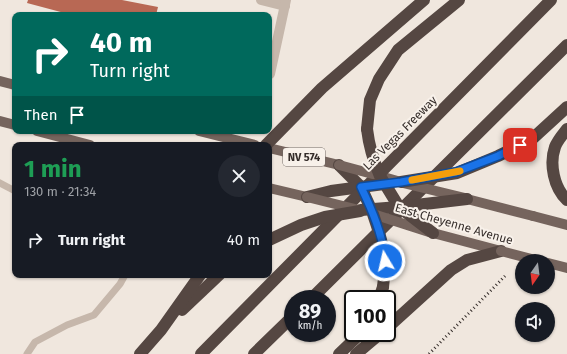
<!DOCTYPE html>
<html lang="en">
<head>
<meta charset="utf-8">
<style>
  :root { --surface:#171b24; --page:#242831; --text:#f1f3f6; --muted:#9ea1a6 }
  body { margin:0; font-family:"Fira Sans",sans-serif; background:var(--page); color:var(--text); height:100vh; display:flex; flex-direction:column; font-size:15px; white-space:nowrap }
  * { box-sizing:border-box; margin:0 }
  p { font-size:13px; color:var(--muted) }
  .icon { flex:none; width:22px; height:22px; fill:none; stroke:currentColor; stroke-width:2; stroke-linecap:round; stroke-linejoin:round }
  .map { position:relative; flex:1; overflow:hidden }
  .drawer { position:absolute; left:12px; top:142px; width:260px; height:136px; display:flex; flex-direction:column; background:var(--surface); border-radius:8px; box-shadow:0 1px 3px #0004 }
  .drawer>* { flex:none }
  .hud { position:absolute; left:12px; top:12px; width:260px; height:122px; border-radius:8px; box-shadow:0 1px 3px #0004; background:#00695c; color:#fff; overflow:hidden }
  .needle { width:26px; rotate:194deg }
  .buttons { position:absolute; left:515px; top:254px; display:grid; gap:8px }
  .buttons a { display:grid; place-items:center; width:40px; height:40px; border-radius:50%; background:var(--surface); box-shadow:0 1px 3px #0004; font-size:20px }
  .speed { position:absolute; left:284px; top:290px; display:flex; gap:8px; font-size:20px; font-weight:700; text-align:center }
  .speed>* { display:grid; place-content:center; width:52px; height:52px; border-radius:50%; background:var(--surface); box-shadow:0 1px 3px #0004; line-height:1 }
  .speed small { font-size:10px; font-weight:400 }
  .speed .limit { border:2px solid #111; border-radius:6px; background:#fff; color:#111 }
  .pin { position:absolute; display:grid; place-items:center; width:34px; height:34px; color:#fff; margin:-17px; border-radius:8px; box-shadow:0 2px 6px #0006 }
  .me { position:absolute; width:44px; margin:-22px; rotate:351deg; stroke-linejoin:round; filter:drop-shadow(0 0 3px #0008) }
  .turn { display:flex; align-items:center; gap:14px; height:84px; padding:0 12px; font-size:18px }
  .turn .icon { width:52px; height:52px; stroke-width:2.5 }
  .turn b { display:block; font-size:28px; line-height:34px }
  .then { display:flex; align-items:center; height:38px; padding:0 12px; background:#0003; gap:8px; font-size:15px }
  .round { display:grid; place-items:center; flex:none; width:42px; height:42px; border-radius:21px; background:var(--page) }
  .overview { display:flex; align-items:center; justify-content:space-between; height:68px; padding:0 12px }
  h1 { font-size:24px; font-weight:700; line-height:30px; color:#1e9e55 }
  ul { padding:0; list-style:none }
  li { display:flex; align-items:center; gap:12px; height:60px; padding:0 12px }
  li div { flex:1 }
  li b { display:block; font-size:15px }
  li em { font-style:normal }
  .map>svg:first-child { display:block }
</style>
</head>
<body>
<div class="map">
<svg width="567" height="354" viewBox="0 0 567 354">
  <rect width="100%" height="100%" fill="#f0e7de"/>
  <polygon fill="#b86854" points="28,0 122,0 158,7 156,15 72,15 27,3"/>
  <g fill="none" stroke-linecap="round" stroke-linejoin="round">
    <g stroke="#c6b7ab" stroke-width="7">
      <polyline points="0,183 15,191"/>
      <polyline points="27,354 35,342 67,325 94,315 120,284 125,275"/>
    </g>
    <g stroke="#c6b7ab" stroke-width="10">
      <polyline points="261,0 285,6"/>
      <polyline points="270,74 286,0"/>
    </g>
    <g stroke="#75645d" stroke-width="10">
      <polyline points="0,81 15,85"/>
      <polyline points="0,121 15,125"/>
      <polyline points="37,131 90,145"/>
      <polyline points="199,131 255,145"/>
      <polyline points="269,148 339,165"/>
      <polyline points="380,176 401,182"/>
      <polyline points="269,188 307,197"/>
      <polyline points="467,199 533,216"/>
      <polyline points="433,233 501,251"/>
      <polyline points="548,263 567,268"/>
    </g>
    <g stroke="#554742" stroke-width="12">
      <polyline points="367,129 370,100 379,79 398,50 459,0"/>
      <path d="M567 129C563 134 557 141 555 147 549 164 554 188 567 200"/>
      <polyline points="531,140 567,107"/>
      <polyline points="266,145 322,88 424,0"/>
      <polyline points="339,165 361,187"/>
      <polyline points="380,176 399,207"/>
      <polyline points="307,197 331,191 361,187"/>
      <polyline points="361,210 399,207"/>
      <polyline points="311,299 567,45"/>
      <polyline points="379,299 383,287"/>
      <polyline points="182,310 219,275"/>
      <polyline points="387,328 451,270 467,260 501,251"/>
      <polyline points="140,354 161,330 200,275"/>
      <polyline points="201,354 551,0"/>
      <polyline points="254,354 293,316"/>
      <polyline points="339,354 361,333"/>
      <polyline points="356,354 381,333"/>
    </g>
    <polyline stroke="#352d2a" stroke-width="3" stroke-dasharray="1 3" stroke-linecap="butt" points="429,354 505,276"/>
    <g stroke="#75645d" stroke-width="10">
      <polyline points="339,165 380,176"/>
      <polyline points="403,183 465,198"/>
      <polyline points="307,197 359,210"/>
      <polyline points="373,214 429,232"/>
      <polyline points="533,216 567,225"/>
      <polyline points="501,251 539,261"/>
    </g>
    <g stroke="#554742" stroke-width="12">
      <path d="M367 129C369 146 373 160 380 176"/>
      <polyline points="401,182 457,173 498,156 531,140"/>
      <polyline points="399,207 467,199"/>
      <polyline points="399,207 433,233"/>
      <polyline points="371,209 361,187 384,184"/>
      <path d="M373 214C383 243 387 257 383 287"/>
      <polyline points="269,240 301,225 325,217 360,211"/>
    </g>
  </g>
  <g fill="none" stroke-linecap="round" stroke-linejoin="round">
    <defs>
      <path id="route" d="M385 261C383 235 372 210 361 187L401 182 456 172 498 156 520 145"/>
    </defs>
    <use href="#route" stroke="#114b97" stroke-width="10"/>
    <use href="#route" stroke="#1a73e8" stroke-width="7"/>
    <polyline stroke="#f59e0b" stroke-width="7" points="412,180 460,171"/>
  </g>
  <g text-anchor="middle" stroke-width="4" stroke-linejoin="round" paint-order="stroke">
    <rect fill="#f8f1ea" stroke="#706864" stroke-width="1" x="283" y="148" width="42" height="18" rx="3"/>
    <g font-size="11" font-weight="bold" fill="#352d2a">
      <text x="304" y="161">NV 574</text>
    </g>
    <g font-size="12" fill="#352d2a" stroke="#f8f1ea">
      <text transform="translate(400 133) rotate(-45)" y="4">Las Vegas Freeway</text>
      <text transform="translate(454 224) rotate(16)" y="4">East Cheyenne Avenue</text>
    </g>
  </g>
</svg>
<div class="buttons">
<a><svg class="needle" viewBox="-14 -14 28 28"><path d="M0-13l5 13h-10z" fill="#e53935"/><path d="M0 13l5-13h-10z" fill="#9ea1a6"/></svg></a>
<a><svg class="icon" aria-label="sound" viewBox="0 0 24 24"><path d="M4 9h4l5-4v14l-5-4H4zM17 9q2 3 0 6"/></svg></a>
</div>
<div class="speed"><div>89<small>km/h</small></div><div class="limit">100</div></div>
<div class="pin" style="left:520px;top:145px;background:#d93025"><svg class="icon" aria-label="arrive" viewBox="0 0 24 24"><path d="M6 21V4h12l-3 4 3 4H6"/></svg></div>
<svg class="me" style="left:385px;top:261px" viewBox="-20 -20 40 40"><circle r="17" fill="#1a73e8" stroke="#fff" stroke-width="3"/><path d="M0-11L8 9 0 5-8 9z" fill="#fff"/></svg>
<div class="hud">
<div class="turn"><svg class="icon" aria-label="right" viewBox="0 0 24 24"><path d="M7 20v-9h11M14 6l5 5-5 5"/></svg><div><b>40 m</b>Turn right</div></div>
<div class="then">Then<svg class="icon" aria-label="arrive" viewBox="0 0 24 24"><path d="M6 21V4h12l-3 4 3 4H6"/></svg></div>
</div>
<section class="drawer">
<div class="overview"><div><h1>1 min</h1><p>130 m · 21:34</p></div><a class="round"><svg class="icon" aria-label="close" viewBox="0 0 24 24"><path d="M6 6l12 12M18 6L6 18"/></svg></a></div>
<ul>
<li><svg class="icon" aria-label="right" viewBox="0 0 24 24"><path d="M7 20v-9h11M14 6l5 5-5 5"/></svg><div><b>Turn right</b></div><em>40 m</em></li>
</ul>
</section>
</div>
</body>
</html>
